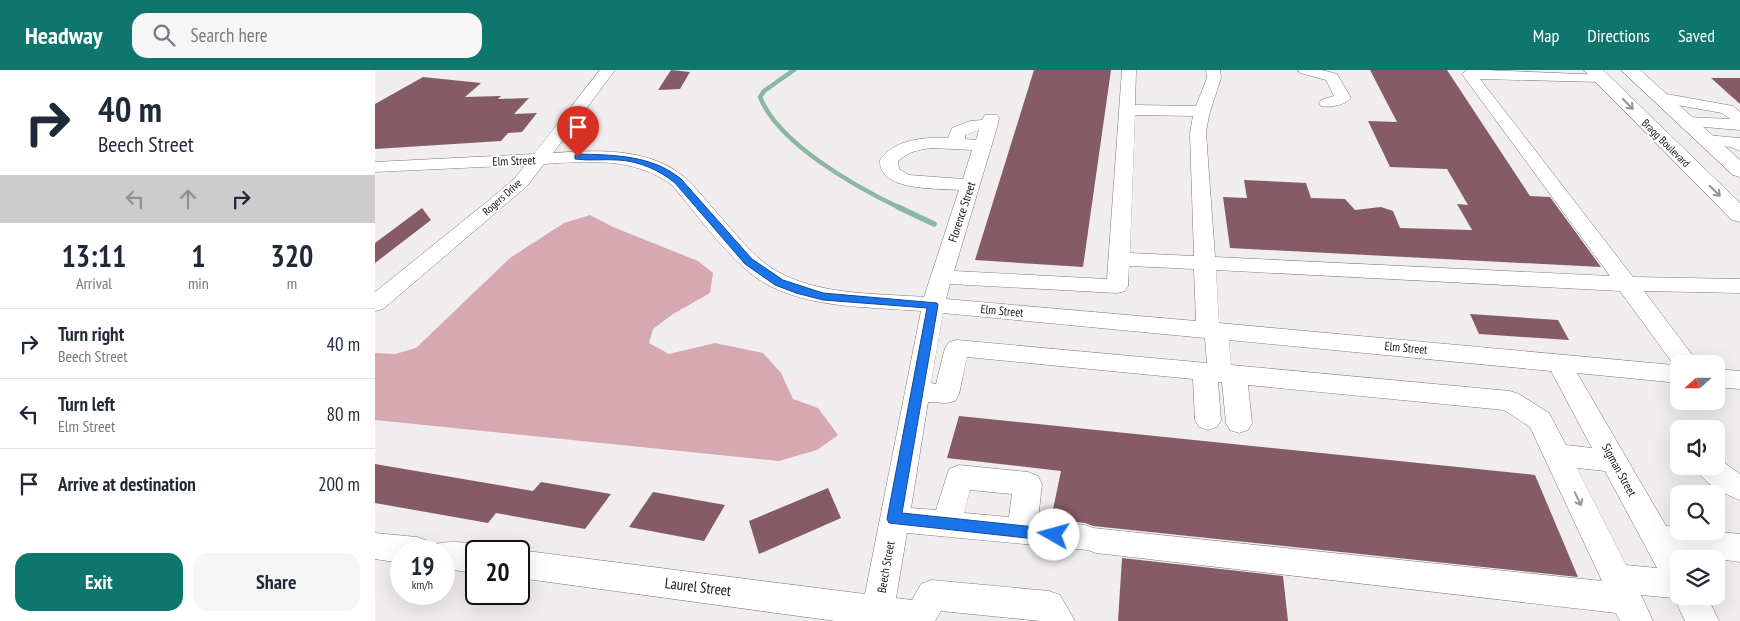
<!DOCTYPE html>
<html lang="en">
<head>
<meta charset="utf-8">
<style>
  :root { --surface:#fff; --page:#f6f6f7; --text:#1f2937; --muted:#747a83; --line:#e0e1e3; --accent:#0f766e }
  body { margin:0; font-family:"PT Sans Narrow",sans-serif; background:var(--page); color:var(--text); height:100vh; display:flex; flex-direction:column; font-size:19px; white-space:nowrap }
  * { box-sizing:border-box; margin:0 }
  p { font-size:16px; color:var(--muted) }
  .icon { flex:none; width:28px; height:28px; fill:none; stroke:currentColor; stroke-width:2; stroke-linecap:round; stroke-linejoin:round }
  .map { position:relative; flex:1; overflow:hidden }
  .drawer { display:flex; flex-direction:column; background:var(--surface); width:375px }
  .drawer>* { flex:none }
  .top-card { background:#fff; color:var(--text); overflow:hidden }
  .needle { width:32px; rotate:249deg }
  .fabs { position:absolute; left:1295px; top:285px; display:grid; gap:10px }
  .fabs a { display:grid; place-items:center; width:55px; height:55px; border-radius:10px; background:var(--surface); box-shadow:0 5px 20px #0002; font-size:25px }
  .speed { position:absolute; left:15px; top:470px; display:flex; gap:10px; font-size:25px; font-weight:700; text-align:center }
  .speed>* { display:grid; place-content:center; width:65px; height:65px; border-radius:50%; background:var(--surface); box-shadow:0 5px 20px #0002; line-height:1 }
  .speed small { font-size:12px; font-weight:400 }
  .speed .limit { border:2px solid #111; border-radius:8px; background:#fff; color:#111 }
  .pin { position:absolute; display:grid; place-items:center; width:42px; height:42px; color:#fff; margin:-51px -21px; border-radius:50% 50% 50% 0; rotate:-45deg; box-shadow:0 0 5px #0007 }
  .pin .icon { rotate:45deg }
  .me { position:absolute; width:55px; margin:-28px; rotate:277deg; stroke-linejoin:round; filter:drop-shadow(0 0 4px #0008) }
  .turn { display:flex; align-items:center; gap:18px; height:105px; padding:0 15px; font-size:22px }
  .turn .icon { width:65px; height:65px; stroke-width:2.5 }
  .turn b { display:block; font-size:35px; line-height:42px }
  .lanes { display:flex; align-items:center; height:48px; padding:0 15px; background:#0003; justify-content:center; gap:25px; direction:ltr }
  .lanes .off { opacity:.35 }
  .eta { display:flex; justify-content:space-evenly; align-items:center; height:85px; text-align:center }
  .eta b { font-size:30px; font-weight:700; line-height:35px }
  .action { display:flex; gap:10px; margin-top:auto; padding:10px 15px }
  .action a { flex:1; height:58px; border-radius:15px; background:var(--accent); color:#fff; font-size:20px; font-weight:700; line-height:58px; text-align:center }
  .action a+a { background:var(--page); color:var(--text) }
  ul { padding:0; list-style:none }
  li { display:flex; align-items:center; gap:15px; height:70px; padding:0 15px; border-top:1px solid var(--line) }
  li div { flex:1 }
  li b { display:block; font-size:19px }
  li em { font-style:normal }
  header { display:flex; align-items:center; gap:30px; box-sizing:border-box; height:70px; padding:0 25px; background:var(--accent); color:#fff }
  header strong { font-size:24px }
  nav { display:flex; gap:28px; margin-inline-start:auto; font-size:18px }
  .search { width:350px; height:45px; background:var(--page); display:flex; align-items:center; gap:12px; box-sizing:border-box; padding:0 18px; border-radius:15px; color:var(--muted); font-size:19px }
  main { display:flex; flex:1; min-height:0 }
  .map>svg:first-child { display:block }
</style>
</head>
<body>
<header>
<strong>Headway</strong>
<div class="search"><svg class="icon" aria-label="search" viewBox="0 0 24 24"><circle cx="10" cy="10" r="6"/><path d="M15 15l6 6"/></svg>Search here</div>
<nav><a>Map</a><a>Directions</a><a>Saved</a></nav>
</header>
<main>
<section class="drawer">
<div class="top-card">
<div class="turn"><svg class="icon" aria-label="right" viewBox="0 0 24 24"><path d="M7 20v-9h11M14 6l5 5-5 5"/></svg><div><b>40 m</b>Beech Street</div></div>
<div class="lanes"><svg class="icon off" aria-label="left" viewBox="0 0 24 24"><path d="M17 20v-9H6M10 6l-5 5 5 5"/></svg><svg class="icon off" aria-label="ahead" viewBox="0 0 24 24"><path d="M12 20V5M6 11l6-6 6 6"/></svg><svg class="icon" aria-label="right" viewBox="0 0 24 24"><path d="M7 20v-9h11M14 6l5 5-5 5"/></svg></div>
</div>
<div class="eta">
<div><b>13:11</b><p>Arrival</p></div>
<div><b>1</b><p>min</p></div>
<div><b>320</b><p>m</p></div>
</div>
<ul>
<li><svg class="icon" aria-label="right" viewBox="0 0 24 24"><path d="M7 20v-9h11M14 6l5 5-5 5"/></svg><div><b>Turn right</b><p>Beech Street</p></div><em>40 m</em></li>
<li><svg class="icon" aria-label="left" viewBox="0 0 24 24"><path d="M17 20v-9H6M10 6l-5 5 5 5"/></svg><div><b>Turn left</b><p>Elm Street</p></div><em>80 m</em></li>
<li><svg class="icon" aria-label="arrive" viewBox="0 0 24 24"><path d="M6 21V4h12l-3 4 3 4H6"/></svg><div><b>Arrive at destination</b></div><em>200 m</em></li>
</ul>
<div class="action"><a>Exit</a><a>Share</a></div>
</section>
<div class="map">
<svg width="1365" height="551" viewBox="0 0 1365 551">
  <rect width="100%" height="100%" fill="#f1edee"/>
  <polygon fill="#d6a8b2" points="215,145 238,157 323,191 338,203 335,223 298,244 278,259 274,273 294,284 340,273 388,283 406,303 418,329 443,338 463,365 442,380 404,391 0,350 0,283 20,284 41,278 135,188 189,153"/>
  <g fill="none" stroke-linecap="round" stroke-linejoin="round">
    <path stroke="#8bb7a3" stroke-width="4.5" d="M419 0 389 21 385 27C404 74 481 117 525 138"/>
    <polyline stroke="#8bb7a3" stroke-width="5.5" points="523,137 559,154"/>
  </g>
  <g fill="#855c65">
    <polygon points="296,0 315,2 305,19 283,20"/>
    <polygon points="659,0 736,0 708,197 600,190"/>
    <polygon points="995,0 1072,0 1155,126 1175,127 1226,197 855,178 848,127 872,128 869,110 931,113 936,128 970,129 980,140 1006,137 1018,141 1025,158 1097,160 1082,134 1093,135 1072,99 1015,97 993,51 1022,52"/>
    <polygon points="48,7 106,13 90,27 126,26 123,29 154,28 139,44 162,43 147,62 133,63 126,71 0,79 0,34"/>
    <polygon points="1336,8 1365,8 1365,34"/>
    <polygon points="47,138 56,150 0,193 0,173"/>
    <polygon points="1095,244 1183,250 1194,270 1104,264"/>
    <polygon points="584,346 1160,405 1203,507 718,456 710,453 676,449 686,401 572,388"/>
    <polygon points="0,394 158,421 166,412 236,424 210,459 121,443 113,453 0,433"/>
    <polygon points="453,418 466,448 384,484 374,451"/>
    <polygon points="278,422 350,435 329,471 254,457"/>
    <polygon points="747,488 908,506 913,551 743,551"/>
  </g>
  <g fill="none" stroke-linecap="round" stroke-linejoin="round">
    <defs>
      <g id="minor">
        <path d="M225 0H240L178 83C220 80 274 77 309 107 324 120 336 137 350 152 365 169 379 187 398 199 443 226 499 223 549 227L584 120C563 118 503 122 505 90 520 69 549 67 573 68L577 58 595 51 607 50 610 45H622L624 48 623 54 579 201 732 209 747 0H761L760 35 821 36 832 8 831 0H845L846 8 834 45 831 63 840 187 1235 206 1087 4 1092 0H1109L1231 5 1233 8 1231 11 1226 12 1105 9 1258 207 1365 209V223L1269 221 1324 294H1304V313L1202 303 1291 456 1304 457V461H1337L1365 464V492L1307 484 1310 489H1304V526H1332L1344 551H1310L1299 528 1266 525 1278 551H1245L1241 543 721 483 713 480 532 463 521 528 537 530 546 514 557 510 674 521 685 525 700 551H665L566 541 560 551H460L144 508V481H141L144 480 490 524 546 241C487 236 412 240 367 196 342 173 319 141 297 115 259 87 214 91 169 94L152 116 8 239 0 241V222L113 131 140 108 150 95 0 102V92L159 84ZM760 45 818 46 815 63 819 186 755 183ZM604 60 601 70 590 69V65ZM558 78 597 80 588 109 534 105 524 99 523 91C533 82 544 79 558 78ZM754 196 819 199 821 251 571 229 575 214 742 223 750 221 753 216ZM841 200 1245 221 1299 295 844 253ZM568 243 830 268 832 293 582 270 574 272 570 278 561 314 556 313ZM854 270 1176 301 1217 378 1191 375 1174 343 1144 324 1135 321 856 295ZM592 287 818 309 820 350 824 357 833 360 842 357 846 350 843 312H847L851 353 855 360 864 363 873 360 877 353 873 315 1129 340 1155 357 1227 511 718 458 710 455 663 450 667 414 663 406 653 402 584 395 574 399 561 440 536 438 553 332 571 333 580 331 584 324ZM1202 398 1230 401 1282 498 1251 495ZM595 420 637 424 634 447 589 443Z"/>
        <path d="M923 0H947L962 4 976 28C970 35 955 38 946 36L944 33 946 30 959 26 951 10 925 3Z"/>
        <polygon points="1286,23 1358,36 1365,42 1365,60 1305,55 1303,52 1305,49 1311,47 1355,49 1347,43 1280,31 1278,28 1280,25"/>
        <polygon points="1331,65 1365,68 1365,81 1356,77 1325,74 1323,70 1325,66"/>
        <polygon points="1341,299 1365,301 1365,319 1341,317"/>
        <path d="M1341 387 1365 404V430C1347 423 1329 414 1320 396H1341Z"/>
        <path d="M0 463 42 467 53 471 56 479 58 475C71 470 103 471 113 481H101V503L69 499V481H26V493L0 489Z"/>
      </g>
      <g id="major">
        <polygon points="1209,0 1228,0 1365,133 1365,152 1357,150"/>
        <polygon points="1246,0 1265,0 1365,90 1365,107 1358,105"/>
      </g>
    </defs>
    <use href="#minor" stroke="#7c7879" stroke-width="1"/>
    <use href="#major" stroke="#7c7879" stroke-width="1"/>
    <use href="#minor" fill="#fff" fill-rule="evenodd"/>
    <use href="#major" fill="#fff" fill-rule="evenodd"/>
  </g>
  <defs><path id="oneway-shaft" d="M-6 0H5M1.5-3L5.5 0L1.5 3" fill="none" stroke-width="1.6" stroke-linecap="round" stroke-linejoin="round" transform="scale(1.25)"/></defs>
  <g stroke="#969596">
    <use href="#oneway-shaft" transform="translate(1253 34) rotate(45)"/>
    <use href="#oneway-shaft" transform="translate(1340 121) rotate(45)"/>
    <use href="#oneway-shaft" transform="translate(1203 429) rotate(64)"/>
  </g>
  <path fill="#1a73e8" stroke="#114b97" d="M203 84C239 85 277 85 306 109L377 189 408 210 448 223 562 233 563 235 527 443 679 459 684 461 686 465 684 469 679 471 514 453 512 449 552 238 448 230 421 223 400 215 370 194 300 113C284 100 264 91 243 90 229 89 214 91 200 89V85Z"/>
  <g text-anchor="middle" stroke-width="4" stroke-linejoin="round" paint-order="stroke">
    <g font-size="11" fill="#161415" stroke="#fff">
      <text transform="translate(1291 73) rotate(45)" y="4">Bragg Boulevard</text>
      <text transform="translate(127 127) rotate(-42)" y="4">Rogers Drive</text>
    </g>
    <g font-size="12" fill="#161415" stroke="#fff">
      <text transform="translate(139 91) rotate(-2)" y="4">Elm Street</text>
      <text transform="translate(587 142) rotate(-72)" y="4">Florence Street</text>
      <text transform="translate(627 241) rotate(5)" y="4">Elm Street</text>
      <text transform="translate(1031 278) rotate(5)" y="4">Elm Street</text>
      <text transform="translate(1244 400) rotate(61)" y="4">Sigman Street</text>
      <text transform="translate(511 497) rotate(-80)" y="4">Beech Street</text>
    </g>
    <g font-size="15" fill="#161415" stroke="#fff">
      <text transform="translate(323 517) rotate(7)" y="5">Laurel Street</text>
    </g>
  </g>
</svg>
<div class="fabs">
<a><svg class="needle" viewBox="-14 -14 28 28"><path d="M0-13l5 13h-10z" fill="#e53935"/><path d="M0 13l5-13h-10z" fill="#747a83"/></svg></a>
<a><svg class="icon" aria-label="sound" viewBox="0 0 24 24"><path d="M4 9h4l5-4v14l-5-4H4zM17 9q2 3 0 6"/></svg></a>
<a><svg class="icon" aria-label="search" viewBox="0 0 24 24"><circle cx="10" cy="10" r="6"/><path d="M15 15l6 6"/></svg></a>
<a><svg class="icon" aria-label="layers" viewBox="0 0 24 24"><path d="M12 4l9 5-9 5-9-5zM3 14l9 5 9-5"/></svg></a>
</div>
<div class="speed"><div>19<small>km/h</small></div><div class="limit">20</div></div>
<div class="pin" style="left:203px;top:87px;background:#d93025"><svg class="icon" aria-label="arrive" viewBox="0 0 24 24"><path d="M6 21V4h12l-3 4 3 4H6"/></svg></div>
<svg class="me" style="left:679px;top:465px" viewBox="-20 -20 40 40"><circle r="19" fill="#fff"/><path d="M0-13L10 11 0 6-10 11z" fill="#1a73e8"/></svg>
</div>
</main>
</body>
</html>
